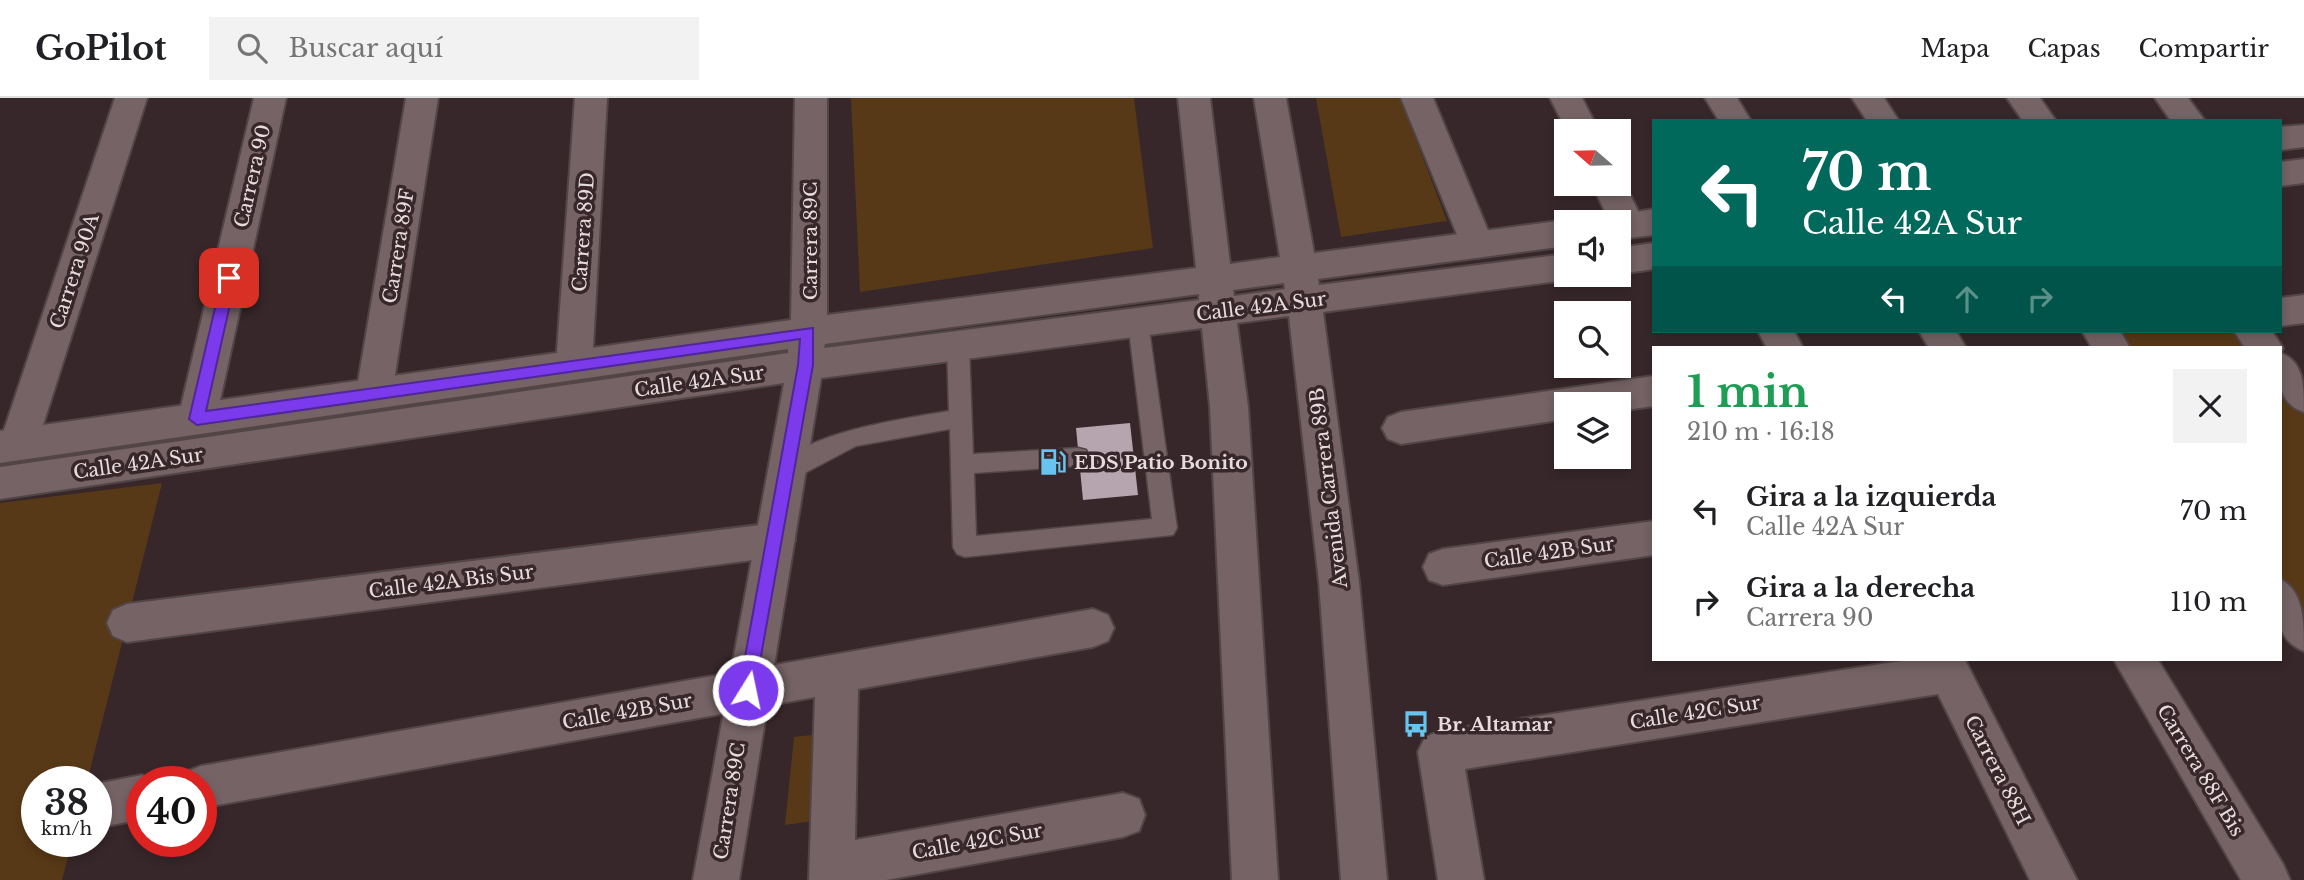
<!DOCTYPE html>
<html lang="es">
<head>
<meta charset="utf-8">
<style>
  :root { --surface:#fff; --page:#f2f2f2; --text:#202124; --muted:#757577; --line:#e0e0e0 }
  body { margin:0; font-family:"Libre Baskerville",serif; background:var(--page); color:var(--text); height:100vh; display:flex; flex-direction:column; font-size:26px; white-space:nowrap }
  * { box-sizing:border-box; margin:0 }
  p { font-size:23px; color:var(--muted) }
  .icon { flex:none; width:38px; height:38px; fill:none; stroke:currentColor; stroke-width:2; stroke-linecap:round; stroke-linejoin:round }
  .map { position:relative; flex:1; overflow:hidden }
  .drawer { position:absolute; left:1652px; top:248px; width:630px; height:315px; display:flex; flex-direction:column; background:var(--surface); border-radius:0px; box-shadow:0 4px 10px #0003 }
  .drawer>* { flex:none }
  .banner { position:absolute; left:1652px; top:21px; width:630px; height:214px; border-radius:0px; box-shadow:0 4px 10px #0003; background:#00695c; color:#fff; overflow:hidden }
  .needle { width:46px; rotate:290deg }
  .controls { position:absolute; left:1554px; top:21px; display:grid; gap:14px }
  .controls a { display:grid; place-items:center; width:77px; height:77px; border-radius:0px; background:var(--surface); box-shadow:0 4px 10px #0003; font-size:35px }
  .speed { position:absolute; left:21px; top:668px; display:flex; gap:14px; font-size:35px; font-weight:700; text-align:center }
  .speed>* { display:grid; place-content:center; width:91px; height:91px; border-radius:50%; background:var(--surface); box-shadow:0 4px 10px #0003; line-height:1 }
  .speed small { font-size:18px; font-weight:400 }
  .speed .limit { border:10px solid #d22; background:#fff; color:#111 }
  .pin { position:absolute; display:grid; place-items:center; width:60px; height:60px; color:#fff; margin:-30px; border-radius:14px; box-shadow:0 4px 10px #0006 }
  .me { position:absolute; width:77px; margin:-38px; rotate:10deg; stroke-linejoin:round; filter:drop-shadow(0 0 5px #0008) }
  .turn { display:flex; align-items:center; gap:24px; height:147px; padding:0 35px; font-size:32px }
  .turn .icon { width:91px; height:91px; stroke-width:2.5 }
  .turn b { display:block; font-size:49px; line-height:60px }
  .lanes { display:flex; align-items:center; height:66px; padding:0 35px; background:#0003; justify-content:center; gap:35px; direction:ltr }
  .lanes .off { opacity:.35 }
  .round { display:grid; place-items:center; flex:none; width:74px; height:74px; border-radius:0px; background:var(--page) }
  .headline { display:flex; align-items:center; justify-content:space-between; height:119px; padding:0 35px }
  h1 { font-size:42px; font-weight:700; line-height:52px; color:#1e9e55 }
  ul { padding:0; list-style:none }
  li { display:flex; align-items:center; gap:21px; height:91px; padding:0 35px }
  li div { flex:1 }
  li b { display:block; font-size:26px }
  li em { font-style:normal }
  header { display:flex; align-items:center; gap:42px; box-sizing:border-box; height:98px; padding:0 35px; background:var(--surface); border-bottom:2px solid var(--line) }
  header strong { font-size:33px }
  nav { display:flex; gap:38px; margin-inline-start:auto; font-size:24px }
  .search { width:490px; height:63px; background:var(--page); display:flex; align-items:center; gap:18px; box-sizing:border-box; padding:0 24px; border-radius:0px; color:var(--muted); font-size:26px }
  .map>svg:first-child { display:block }
</style>
</head>
<body>
<header>
<strong>GoPilot</strong>
<div class="search"><svg class="icon" aria-label="search" viewBox="0 0 24 24"><circle cx="10" cy="10" r="6"/><path d="M15 15l6 6"/></svg>Buscar aquí</div>
<nav><a>Mapa</a><a>Capas</a><a>Compartir</a></nav>
</header>
<div class="map">
<svg width="2304" height="782" viewBox="0 0 2304 782">
  <rect width="100%" height="100%" fill="#37272a"/>
  <g fill="#583917">
    <polygon points="851,0 1134,0 1153,150 860,194"/>
    <polygon points="1316,0 1400,0 1447,123 1341,139"/>
    <polygon points="2100,233 2253,233 2266,250 2112,250"/>
    <polygon points="2280,268 2304,299 2304,534 2280,499"/>
    <polygon points="162,385 87,684 37,684 37,744 72,744 62,782 0,782 0,405"/>
    <polygon points="821,636 819,722 785,727 794,639"/>
  </g>
  <polygon fill="#b6a5af" points="1130,325 1138,397 1083,402 1076,330"/>
  <g fill="none" stroke-linecap="round" stroke-linejoin="round">
    <defs>
      <path id="lane" d="M1138 216 1145 218 1148 224 1177 430 1173 437 965 459 957 456 953 449 950 331 856 348 786 385 778 382 775 375C794 335 908 320 949 313L947 247 951 241 958 239 965 241 969 247 973 356 1078 350 1086 352 1089 359 1086 366 1078 368 974 375 976 438 1152 421 1128 224 1131 218Z"/>
      <g id="street">
        <polygon points="115,0 147,0 37,346 31,357 18,362 5,357 0,344"/>
        <polygon points="254,0 286,0 216,321 210,332 197,336 184,332 178,321"/>
        <polygon points="406,0 438,0 392,296 387,307 374,311 361,307 356,296"/>
        <polygon points="575,0 607,0 592,267 587,277 574,282 561,277 556,267"/>
        <polygon points="1401,0 1433,0 1494,147 1489,156 1477,160 1465,156"/>
        <polygon points="1550,0 1582,0 1599,33 1567,33"/>
        <polygon points="1705,0 1737,0 1751,23 1719,23"/>
        <polygon points="1852,0 1884,0 1899,23 1867,23"/>
        <polygon points="2007,0 2040,0 2056,23 2023,23"/>
        <polygon points="2155,0 2188,0 2205,23 2171,23"/>
        <polygon points="1620,77 1645,127 1640,136 1628,140 1619,137 1619,124 1610,124 1592,86 1619,86"/>
        <polygon points="2304,197 2304,225 2280,228 2280,200"/>
        <polygon points="1758,233 1794,233 1803,250 1767,250"/>
        <polygon points="1919,233 1956,233 1966,250 1929,250"/>
        <polygon points="2082,233 2120,233 2130,250 2092,250"/>
        <path d="M2234 233H2272L2283 250 2281 255C2304 264 2304 288 2304 314 2274 304 2280 277 2280 250H2245Z"/>
        <polygon points="1654,278 1654,308 1619,313 1619,306 1566,306 1566,321 1401,346 1388,341 1382,330 1388,319 1401,314"/>
        <polygon points="1654,423 1654,457 1443,487 1429,482 1423,469 1429,456 1443,451"/>
        <polygon points="775,425 789,430 795,442 789,454 775,459 127,544 113,538 107,525 113,512 127,506"/>
        <path d="M2280 481C2304 493 2304 523 2304 553 2271 540 2280 511 2280 481Z"/>
        <polygon points="1093,511 1108,517 1114,530 1108,543 1093,549 858,591 855,742 1123,695 1139,701 1145,717 1139,733 1123,739 886,782 809,782 815,599 201,710 201,684 181,684 185,674 201,668"/>
        <polygon points="1908,562 1965,562 2077,782 2030,782 1938,596 1465,671 1484,782 1438,782 1418,654 1425,639 1440,633"/>
        <polygon points="2114,562 2158,562 2283,766 2290,782 2241,782"/>
        <polygon points="142,677 158,684 142,684 142,721 96,730 96,686"/>
      </g>
      <g id="secondary">
        <path d="M795 0H827V217L1196 170 1178 0H1210L1230 166 1280 159 1254 0H1286L1314 155 1566 122 1572 124H1566V148L1318 181 1319 187 1566 156V177H1579L1566 182 1323 214 1359 484 1387 782H1341L1319 484 1289 218 1237 225 1248 309 1278 782H1232L1210 309 1202 230 821 280 739 782H693L784 285 0 401V369L788 255V251L0 365V333L791 222ZM1284 185 1285 191 1234 198 1233 192ZM1199 196V202L824 250 825 246Z"/>
        <polygon points="2304,27 2304,49 2280,52 2280,29"/>
        <polygon points="2304,61 2304,85 2280,88 2280,64"/>
        <polygon points="1654,111 1654,137 1619,141 1619,124 1604,124 1607,119"/>
        <polygon points="1654,145 1654,171 1619,176 1619,150"/>
      </g>
    </defs>
    <use href="#lane" stroke="#524547" stroke-width="3"/>
    <use href="#street" stroke="#524547" stroke-width="4"/>
    <use href="#secondary" stroke="#524547" stroke-width="4"/>
    <use href="#lane" fill="#756365" fill-rule="evenodd"/>
    <use href="#street" fill="#756365" fill-rule="evenodd"/>
    <use href="#secondary" fill="#756365" fill-rule="evenodd"/>
  </g>
  <polygon fill="#7c3aed" stroke="#51269a" stroke-width="2" points="229,175 236,180 206,313 813,230 813,267 754,597 748,600 741,597 739,592 798,267 800,241 197,327 189,321 222,180"/>
  <defs>
    <symbol id="fuel-bare" viewBox="-9 -9 18 18"><path d="M-5.5-6h7V0h2V4h1.3V-2.5L3-4.5l.8-.8L6-3V5H2.5V1h-1V6h-7ZM-4.2-4.7v3.2H.2V-4.7Z" fill="#67c4ef" stroke="#37272a" stroke-width="2.5" paint-order="stroke"/></symbol>
    <symbol id="bus-bare" viewBox="-9 -9 18 18"><path d="M-5-6H5V4H4V6H2V4H-2V6H-4V4H-5ZM-3.5-4V0h7V-4ZM-3.5 1.2v1.5H-2V1.2ZM2 1.2v1.5H3.5V1.2Z" fill="#67c4ef" stroke="#37272a" stroke-width="2.5" paint-order="stroke"/></symbol>
  </defs>
  <g fill-rule="evenodd">
    <use href="#fuel-bare" x="1034" y="345" width="38" height="38"/>
    <use href="#bus-bare" x="1397" y="607" width="38" height="38"/>
  </g>
  <g text-anchor="middle" stroke-width="7" stroke-linejoin="round" paint-order="stroke">
    <g font-size="19" fill="#e7dcdd" stroke="#37272a">
      <text transform="translate(252 78) rotate(-77)" y="7">Carrera 90</text>
      <text transform="translate(583 134) rotate(-86)" y="7">Carrera 89D</text>
      <text transform="translate(810 143) rotate(-90)" y="7">Carrera 89C</text>
      <text transform="translate(398 148) rotate(-81)" y="7">Carrera 89F</text>
      <text transform="translate(74 173) rotate(-72)" y="7">Carrera 90A</text>
      <text transform="translate(1261 208) rotate(-7)" y="7">Calle 42A Sur</text>
      <text transform="translate(699 283) rotate(-8)" y="7">Calle 42A Sur</text>
      <text transform="translate(138 365) rotate(-8)" y="7">Calle 42A Sur</text>
      <text transform="translate(1328 390) rotate(-97)" y="7">Avenida Carrera 89B</text>
      <text transform="translate(1549 454) rotate(-8)" y="7">Calle 42B Sur</text>
      <text transform="translate(451 483) rotate(-7)" y="7">Calle 42A Bis Sur</text>
      <text transform="translate(627 613) rotate(-10)" y="7">Calle 42B Sur</text>
      <text transform="translate(1695 614) rotate(-9)" y="7">Calle 42C Sur</text>
      <text transform="translate(1998 672) rotate(63)" y="7">Carrera 88H</text>
      <text transform="translate(2201 672) rotate(59)" y="7">Carrera 88F Bis</text>
      <text transform="translate(729 703) rotate(-81)" y="7">Carrera 89C</text>
      <text transform="translate(977 743) rotate(-10)" y="7">Calle 42C Sur</text>
    </g>
    <g font-size="19" font-weight="bold" fill="#e7dcdd" stroke="#37272a" text-anchor="start">
      <text x="1074" y="371">EDS Patio Bonito</text>
      <text x="1437" y="633">Br. Altamar</text>
    </g>
  </g>
</svg>
<div class="controls">
<a><svg class="needle" viewBox="-14 -14 28 28"><path d="M0-13l5 13h-10z" fill="#e53935"/><path d="M0 13l5-13h-10z" fill="#757577"/></svg></a>
<a><svg class="icon" aria-label="sound" viewBox="0 0 24 24"><path d="M4 9h4l5-4v14l-5-4H4zM17 9q2 3 0 6"/></svg></a>
<a><svg class="icon" aria-label="search" viewBox="0 0 24 24"><circle cx="10" cy="10" r="6"/><path d="M15 15l6 6"/></svg></a>
<a><svg class="icon" aria-label="layers" viewBox="0 0 24 24"><path d="M12 4l9 5-9 5-9-5zM3 14l9 5 9-5"/></svg></a>
</div>
<div class="speed"><div>38<small>km/h</small></div><div class="limit">40</div></div>
<div class="pin" style="left:229px;top:180px;background:#d93025"><svg class="icon" aria-label="arrive" viewBox="0 0 24 24"><path d="M6 21V4h12l-3 4 3 4H6"/></svg></div>
<svg class="me" style="left:748px;top:592px" viewBox="-20 -20 40 40"><circle r="17" fill="#7c3aed" stroke="#fff" stroke-width="3"/><path d="M0-11L8 9 0 5-8 9z" fill="#fff"/></svg>
<div class="banner">
<div class="turn"><svg class="icon" aria-label="left" viewBox="0 0 24 24"><path d="M17 20v-9H6M10 6l-5 5 5 5"/></svg><div><b>70 m</b>Calle 42A Sur</div></div>
<div class="lanes"><svg class="icon" aria-label="left" viewBox="0 0 24 24"><path d="M17 20v-9H6M10 6l-5 5 5 5"/></svg><svg class="icon off" aria-label="ahead" viewBox="0 0 24 24"><path d="M12 20V5M6 11l6-6 6 6"/></svg><svg class="icon off" aria-label="right" viewBox="0 0 24 24"><path d="M7 20v-9h11M14 6l5 5-5 5"/></svg></div>
</div>
<section class="drawer">
<div class="headline"><div><h1>1 min</h1><p>210 m · 16:18</p></div><a class="round"><svg class="icon" aria-label="close" viewBox="0 0 24 24"><path d="M6 6l12 12M18 6L6 18"/></svg></a></div>
<ul>
<li><svg class="icon" aria-label="left" viewBox="0 0 24 24"><path d="M17 20v-9H6M10 6l-5 5 5 5"/></svg><div><b>Gira a la izquierda</b><p>Calle 42A Sur</p></div><em>70 m</em></li>
<li><svg class="icon" aria-label="right" viewBox="0 0 24 24"><path d="M7 20v-9h11M14 6l5 5-5 5"/></svg><div><b>Gira a la derecha</b><p>Carrera 90</p></div><em>110 m</em></li>
</ul>
</section>
</div>
</body>
</html>
